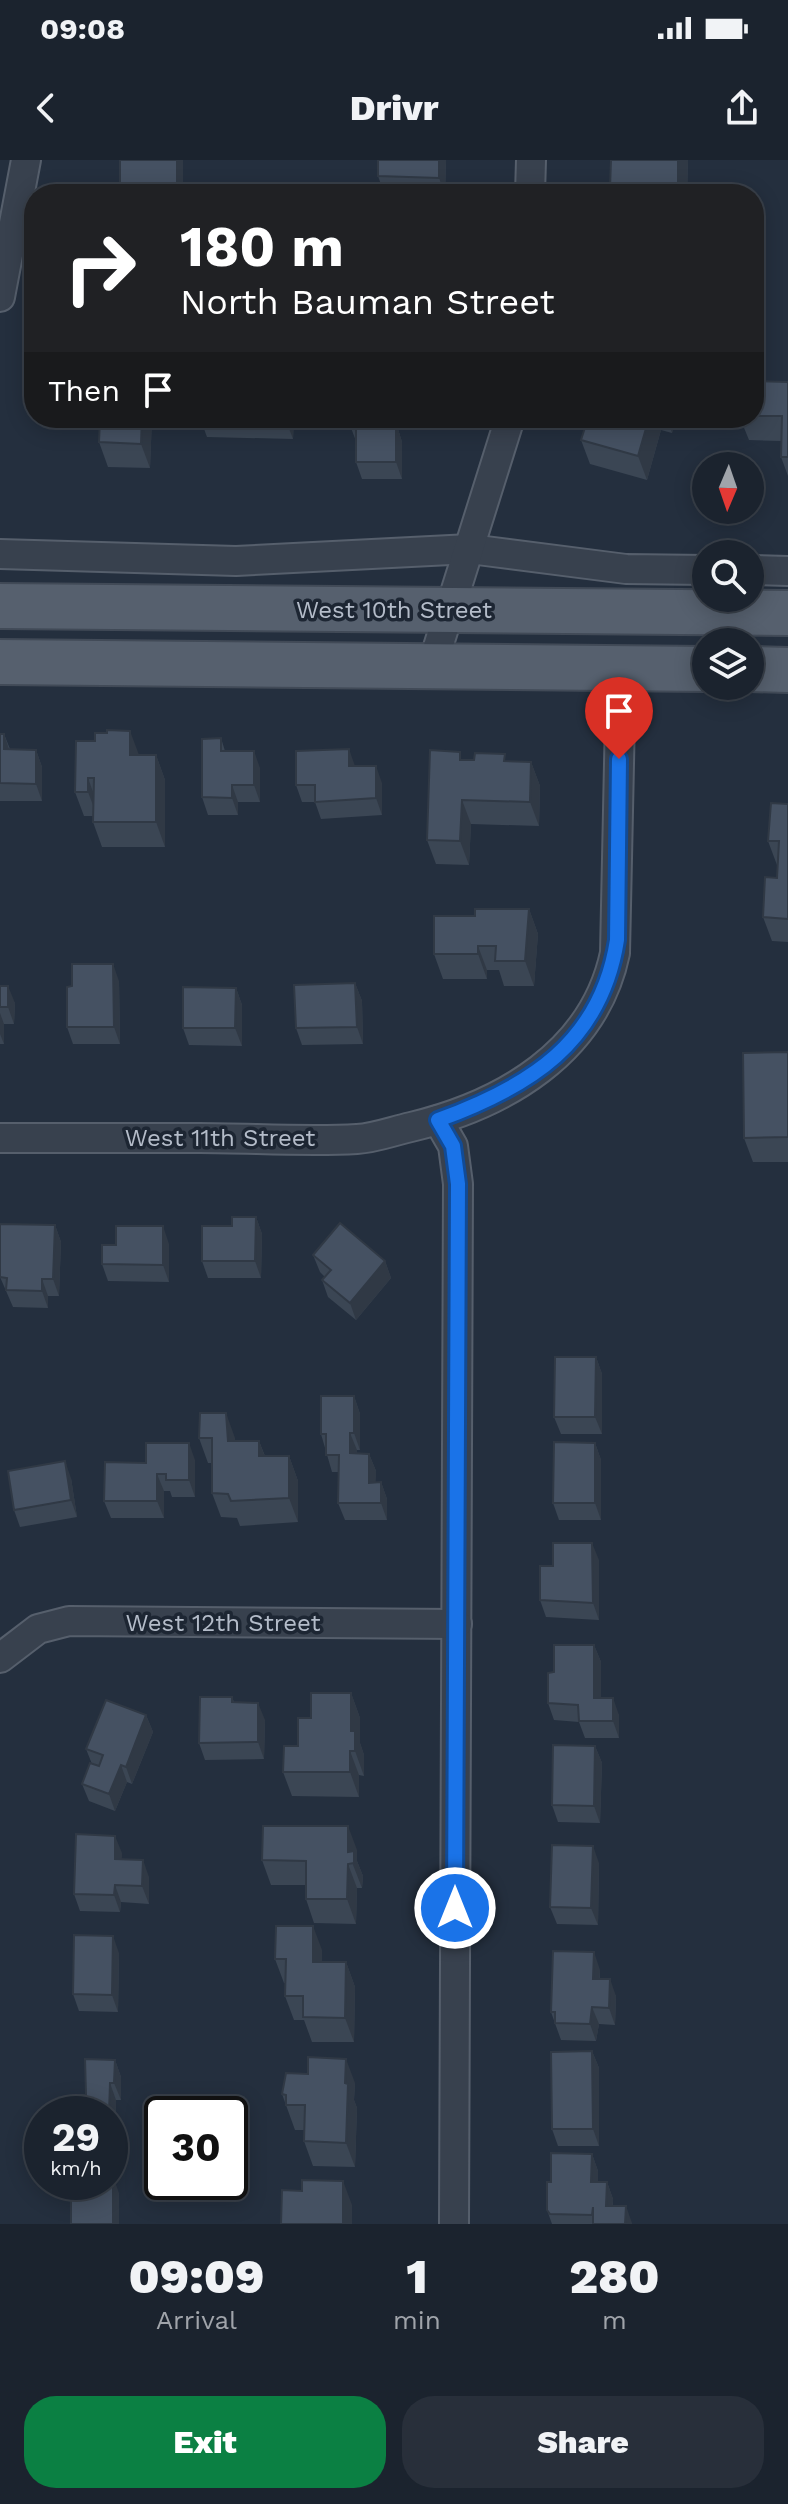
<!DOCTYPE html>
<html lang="en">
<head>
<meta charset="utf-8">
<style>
  :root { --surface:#1b232e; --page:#282f3a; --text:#f1f3f6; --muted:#a0a4aa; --line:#39404a; --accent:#0b8043 }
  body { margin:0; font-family:"Work Sans",sans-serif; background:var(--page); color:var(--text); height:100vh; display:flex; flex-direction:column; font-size:30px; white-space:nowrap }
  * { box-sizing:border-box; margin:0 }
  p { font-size:26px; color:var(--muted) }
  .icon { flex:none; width:44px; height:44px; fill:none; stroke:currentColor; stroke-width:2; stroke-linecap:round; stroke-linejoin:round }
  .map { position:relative; height:2064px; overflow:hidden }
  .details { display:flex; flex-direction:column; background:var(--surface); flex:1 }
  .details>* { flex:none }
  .hud { position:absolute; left:24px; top:24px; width:740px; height:244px; border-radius:32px; box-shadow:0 4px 20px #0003,0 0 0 2px var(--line); background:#202124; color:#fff; overflow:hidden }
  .needle { width:52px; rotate:182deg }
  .controls { position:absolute; left:692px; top:292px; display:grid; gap:16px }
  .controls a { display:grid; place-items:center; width:72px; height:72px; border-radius:50%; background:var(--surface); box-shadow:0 4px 20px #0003,0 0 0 2px var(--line); font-size:40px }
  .speed { position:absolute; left:24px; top:1936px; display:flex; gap:16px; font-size:40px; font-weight:700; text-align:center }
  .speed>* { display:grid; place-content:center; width:104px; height:104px; border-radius:50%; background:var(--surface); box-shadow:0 4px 20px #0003,0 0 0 2px var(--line); line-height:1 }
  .speed small { font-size:20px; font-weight:400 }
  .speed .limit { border:4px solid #111; border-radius:12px; background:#fff; color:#111 }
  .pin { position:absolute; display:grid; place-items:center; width:68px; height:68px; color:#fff; margin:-82px -34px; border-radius:50% 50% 50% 0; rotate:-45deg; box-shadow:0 0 8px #0007 }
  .pin .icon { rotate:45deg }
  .me { position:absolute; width:88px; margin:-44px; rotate:0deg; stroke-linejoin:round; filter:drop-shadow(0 0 6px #0008) }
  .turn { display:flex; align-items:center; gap:28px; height:168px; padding:0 24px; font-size:36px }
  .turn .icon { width:104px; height:104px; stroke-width:2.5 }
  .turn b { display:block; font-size:56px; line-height:68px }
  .then { display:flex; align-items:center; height:76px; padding:0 24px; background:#0003; gap:16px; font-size:30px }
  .eta { display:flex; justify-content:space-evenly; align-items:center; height:136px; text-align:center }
  .eta b { font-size:48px; font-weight:800; line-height:56px }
  .cta { display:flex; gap:16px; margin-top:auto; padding:16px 24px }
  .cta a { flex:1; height:92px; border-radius:32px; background:var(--accent); color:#fff; font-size:32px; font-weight:800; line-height:92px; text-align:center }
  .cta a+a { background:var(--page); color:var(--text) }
  .status { display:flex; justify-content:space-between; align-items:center; height:56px; padding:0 40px; background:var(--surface); direction:ltr }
  .status svg { height:22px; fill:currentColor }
  header { display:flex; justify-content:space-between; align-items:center; height:104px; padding:0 24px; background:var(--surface); font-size:36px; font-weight:800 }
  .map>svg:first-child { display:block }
</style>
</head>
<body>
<div class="status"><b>09:08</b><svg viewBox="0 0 49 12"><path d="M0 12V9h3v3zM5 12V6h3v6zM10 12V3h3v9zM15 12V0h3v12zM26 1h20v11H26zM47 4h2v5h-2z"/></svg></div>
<header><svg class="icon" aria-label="back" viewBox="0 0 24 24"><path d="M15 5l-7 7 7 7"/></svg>Drivr<svg class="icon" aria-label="share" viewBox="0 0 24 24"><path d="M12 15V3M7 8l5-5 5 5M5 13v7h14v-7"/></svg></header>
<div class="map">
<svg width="788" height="2064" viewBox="0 0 788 2064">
  <rect width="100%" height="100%" fill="#242f3e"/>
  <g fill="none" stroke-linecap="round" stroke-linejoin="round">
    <defs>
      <g id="minor">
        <polyline points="530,34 531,0"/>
        <polyline points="0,137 26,0"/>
        <polyline points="0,394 236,401 470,389 626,409 706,410"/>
        <polyline points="750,410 788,411"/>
        <polyline points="432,506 510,258"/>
        <polyline points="438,960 453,986 458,1024 454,2064"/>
        <path d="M0 978C67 978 133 978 200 978 252 978 305 982 357 979 375 978 393 971 411 967 503 945 594 893 615 793L621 509"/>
        <polyline points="0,1498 38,1469 69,1461 457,1464"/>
      </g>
      <g id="primary">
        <polyline points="0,446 788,453"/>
        <polyline points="0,502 706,509"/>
        <polyline points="750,509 788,510"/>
      </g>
    </defs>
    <use href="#minor" stroke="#565f6c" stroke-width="32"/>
    <use href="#primary" stroke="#414a57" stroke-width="48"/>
    <use href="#minor" stroke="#38414e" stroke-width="28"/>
    <use href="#primary" stroke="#56606e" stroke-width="44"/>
  </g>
  <g fill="#3b4654">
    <polygon points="120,0 183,0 183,34 122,34 120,26"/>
    <polygon points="446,0 445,34 384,33 378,16"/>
    <polygon points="611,0 688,0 687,34 612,34 610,28"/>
    <polygon points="754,221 788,222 788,316 781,297 781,281 749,280 740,258 754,258"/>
    <polygon points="100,258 152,258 150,308 108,307 99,282"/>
    <polygon points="200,258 294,258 293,279 207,277"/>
    <polygon points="588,258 676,258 672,273 661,270 647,320 590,304 581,280"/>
    <polygon points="351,268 398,269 402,282 402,319 362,319 356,302 356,281"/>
    <polygon points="0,574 4,574 10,589 36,590 42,607 42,641 0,641"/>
    <polygon points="221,578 225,591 260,608 260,642 238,642 238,655 208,655 202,637"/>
    <polygon points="76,581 139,595 156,595 165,620 165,687 102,687 93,662 94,656 84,656 75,632"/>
    <polygon points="463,600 531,602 540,626 539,666 471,664 469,705 436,704 427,680"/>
    <polygon points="382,623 382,655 321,659 315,642 302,642 296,625"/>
    <polygon points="788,644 788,782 772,781 763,757 777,718 777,705 768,681"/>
    <polygon points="529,749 538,774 534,826 504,826 499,810 487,810 487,819 443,819 434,794 475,756"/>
    <polygon points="119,821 120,884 73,884 67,867"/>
    <polygon points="355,823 362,841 363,884 302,885 296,868"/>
    <polygon points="0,826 15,843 14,864 4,864 4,884 0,884"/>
    <polygon points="236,828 242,845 242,886 189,885 183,868"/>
    <polygon points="788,892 788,1002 753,1002 744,978"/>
    <polygon points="256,1057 262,1074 261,1118 208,1118 202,1101 232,1066"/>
    <polygon points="0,1064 55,1065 61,1082 59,1136 48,1136 48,1148 13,1147 0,1117"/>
    <polygon points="169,1084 169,1122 108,1121 102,1104 116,1085"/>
    <polygon points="313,1095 385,1101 391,1118 356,1160 328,1137 322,1120 325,1117 320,1112"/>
    <polygon points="596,1197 602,1214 602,1274 561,1274 554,1257"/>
    <polygon points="354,1236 360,1254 360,1290 357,1290 357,1294 369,1294 376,1311 375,1323 381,1322 387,1339 387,1360 345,1360 338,1343 339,1312 332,1312 321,1274"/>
    <polygon points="199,1278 235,1278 235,1281 259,1281 265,1296 289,1296 298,1321 298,1362 240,1366 237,1358 221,1357 212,1333 212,1303 208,1303"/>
    <polygon points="595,1283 601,1300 601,1360 559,1360 553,1343"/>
    <polygon points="195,1300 195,1337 172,1337 170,1331 164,1331 164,1358 111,1358 104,1341 146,1303"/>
    <polygon points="71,1318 77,1357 20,1367 14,1350"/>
    <polygon points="599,1400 599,1460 546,1457 540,1440 553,1406"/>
    <polygon points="594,1485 601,1502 601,1538 619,1555 619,1578 585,1578 579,1562 554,1560 548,1543 554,1512"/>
    <polygon points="351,1533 360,1558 360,1583 364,1595 364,1616 359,1615 359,1637 292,1636 283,1612 298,1586 311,1558"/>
    <polygon points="232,1537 234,1542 265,1560 264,1599 205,1600 199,1583"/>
    <polygon points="146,1555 153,1572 132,1624 127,1622 115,1651 89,1641 82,1624 92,1604 86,1589"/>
    <polygon points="595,1586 602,1603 600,1663 558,1662 552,1645"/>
    <polygon points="357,1690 357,1701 363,1716 362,1728 357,1728 356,1764 314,1763 306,1739 306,1725 271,1725 262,1700"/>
    <polygon points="122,1693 121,1699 149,1717 149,1744 121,1742 120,1752 80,1751 74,1734"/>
    <polygon points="599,1703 598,1765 557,1764 550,1747"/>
    <polygon points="322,1790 322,1802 346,1802 355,1827 354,1882 312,1882 304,1860 294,1860 285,1836 286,1823 284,1823 275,1799"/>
    <polygon points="119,1793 118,1852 79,1851 73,1834"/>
    <polygon points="600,1810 600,1819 616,1836 615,1865 599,1864 596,1881 561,1880 551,1852"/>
    <polygon points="592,1891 599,1908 599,1986 558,1986 552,1969"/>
    <polygon points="115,1900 121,1917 121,1940 116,1940 115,2005 110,2005 110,1954 86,1935"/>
    <polygon points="355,1923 354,1940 357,1948 355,2007 313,2006 304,1981 304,1970 295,1970 282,1934"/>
    <polygon points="592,1994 598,2011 598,2022 607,2022 613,2039 613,2046 632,2064 552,2064 547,2050 551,2022"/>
  </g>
  <g fill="#303945">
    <polygon points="177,0 183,0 183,34 179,34 177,27"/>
    <polygon points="439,0 446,0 445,34 439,18"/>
    <polygon points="678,0 688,0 687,34 680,34 678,29"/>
    <polygon points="142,258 152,258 150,308 141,284"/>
    <polygon points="285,258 294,258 293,279"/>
    <polygon points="391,258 398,258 398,269 402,282 402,319 396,302"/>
    <polygon points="649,258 657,258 661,270 647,320 638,296"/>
    <polygon points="667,258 676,258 672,273"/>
    <polygon points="130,571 139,595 130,595"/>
    <polygon points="4,574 10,592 4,589"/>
    <polygon points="349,589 355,606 349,606"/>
    <polygon points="36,590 42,607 42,641 36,624"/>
    <polygon points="254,591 260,608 260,642 254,625"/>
    <polygon points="156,595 165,620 165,687 156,662"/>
    <polygon points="531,602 540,626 539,666 530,642"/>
    <polygon points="376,606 382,623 382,655 376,638"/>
    <polygon points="88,618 97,643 97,656 88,632"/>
    <polygon points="232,625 238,642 238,655 232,638"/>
    <polygon points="462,640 471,664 469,705 460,681"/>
    <polygon points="529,749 538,774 534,826 525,801"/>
    <polygon points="478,786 487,810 487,819 478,794"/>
    <polygon points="113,804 119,821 120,884 114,867"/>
    <polygon points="355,823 362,841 363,884 357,867"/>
    <polygon points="8,826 15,843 14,864 8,847"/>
    <polygon points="236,828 242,845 242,886 235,868"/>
    <polygon points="0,853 4,864 4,884 0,874"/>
    <polygon points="256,1057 262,1074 261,1118 255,1101"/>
    <polygon points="55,1065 61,1082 59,1136 53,1119"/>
    <polygon points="163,1066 169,1084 169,1122 163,1105"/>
    <polygon points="385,1101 391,1118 356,1160 350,1143"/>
    <polygon points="42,1119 48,1136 48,1148 42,1131"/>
    <polygon points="596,1197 602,1214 602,1274 595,1257"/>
    <polygon points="354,1236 360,1254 360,1290 354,1273"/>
    <polygon points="226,1253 235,1278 237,1305 228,1281"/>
    <polygon points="350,1273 357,1290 357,1311 350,1293"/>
    <polygon points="259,1281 268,1305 259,1296"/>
    <polygon points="189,1283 195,1300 195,1337 189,1320"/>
    <polygon points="595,1283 601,1300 601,1360 595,1343"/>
    <polygon points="369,1294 376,1311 375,1340 369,1323"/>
    <polygon points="289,1296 298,1321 298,1362 289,1338"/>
    <polygon points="65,1301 71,1318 77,1357 71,1340"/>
    <polygon points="157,1314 164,1331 164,1358 157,1341"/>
    <polygon points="381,1322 387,1339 387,1360 381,1343"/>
    <polygon points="592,1383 599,1400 599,1460 593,1443"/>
    <polygon points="594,1485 601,1502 601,1555 594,1538"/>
    <polygon points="351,1533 360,1558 360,1583 364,1595 364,1616 355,1591 351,1571"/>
    <polygon points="613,1538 619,1555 619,1578 613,1561"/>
    <polygon points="258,1543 265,1560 264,1599 258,1582"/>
    <polygon points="146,1555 153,1572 132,1624 126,1607"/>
    <polygon points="595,1586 602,1603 600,1663 594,1646"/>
    <polygon points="350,1591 359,1615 359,1637 350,1612"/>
    <polygon points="121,1605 127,1622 115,1651 109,1634"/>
    <polygon points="348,1666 357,1690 357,1701 363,1716 362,1728 348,1692"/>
    <polygon points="115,1676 122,1693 121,1716 115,1699"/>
    <polygon points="593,1686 599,1703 598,1765 591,1748"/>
    <polygon points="143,1700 149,1717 149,1744 142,1726"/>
    <polygon points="348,1704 357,1728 356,1764 347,1739"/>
    <polygon points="115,1725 121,1742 120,1752 114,1735"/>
    <polygon points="313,1766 322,1790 322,1827 313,1802"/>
    <polygon points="113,1776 119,1793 118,1852 112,1835"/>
    <polygon points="594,1792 600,1810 599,1836 593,1819"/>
    <polygon points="346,1802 355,1827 354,1882 345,1858"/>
    <polygon points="610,1819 616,1836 615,1865 609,1848"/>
    <polygon points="592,1847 599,1864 596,1881 590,1864"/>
    <polygon points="592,1891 599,1908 599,1986 593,1969"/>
    <polygon points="346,1899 355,1923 354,1940 357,1948 355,2007 346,1983"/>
    <polygon points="115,1900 121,1917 121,1940 114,1923"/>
    <polygon points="110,1923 116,1940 115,2005 110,1991"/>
    <polygon points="592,1994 598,2011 598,2039 591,2022"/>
    <polygon points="113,2016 119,2033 119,2064 113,2064"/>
    <polygon points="343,2021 352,2045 352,2064 343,2064"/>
    <polygon points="607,2022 613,2039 612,2063 606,2046"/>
    <polygon points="626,2046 632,2063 632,2064 625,2064"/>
  </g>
  <g fill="#455162" stroke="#303945" stroke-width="2">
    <polygon points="120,0 177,0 177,27 120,26"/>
    <polygon points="378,0 439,0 439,18 378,16"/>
    <polygon points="611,0 678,0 678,29 610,28"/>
    <polygon points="754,221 788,222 788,297 781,297 782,256 754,256"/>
    <polygon points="100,258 142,258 141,284 99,282"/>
    <polygon points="351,258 391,258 391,264 396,264 396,302 356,302 356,268 351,268"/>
    <polygon points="588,258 649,258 638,296 581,280"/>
    <polygon points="107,570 130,571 130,595 156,595 156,662 93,662 94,618 88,618 88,632 75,632 76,581 95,581 95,573 107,573"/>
    <polygon points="0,574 4,574 4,589 36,590 36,624 0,623"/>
    <polygon points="221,578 221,591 254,591 254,625 232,625 232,638 202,637 202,579"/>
    <polygon points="349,589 349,606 376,606 376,638 315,642 315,625 296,625 296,591"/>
    <polygon points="430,590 460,592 460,600 474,600 475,593 505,594 504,601 531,602 530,642 462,640 460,681 427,680"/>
    <polygon points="771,643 788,644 788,759 763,757 765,717 777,718 779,681 768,681"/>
    <polygon points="475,749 529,749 525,801 495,801 496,786 478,786 478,794 434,794 434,756 475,756"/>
    <polygon points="72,804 113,804 114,867 67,867 67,827 72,826"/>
    <polygon points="355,823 357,867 296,868 294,825"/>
    <rect x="0" y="826" width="8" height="21"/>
    <polygon points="183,827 236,828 235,868 183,868"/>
    <polygon points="788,892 788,977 744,978 743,893"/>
    <polygon points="232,1057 256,1057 255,1101 202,1101 202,1066 232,1066"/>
    <polygon points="340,1063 385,1101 350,1143 322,1120 331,1110 313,1095"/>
    <polygon points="0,1064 55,1065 53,1119 42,1119 42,1131 6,1130 7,1118 0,1117"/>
    <polygon points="116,1066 163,1066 163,1105 102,1104 102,1085 116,1085"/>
    <polygon points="555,1197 596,1197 595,1257 554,1257"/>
    <polygon points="321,1236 354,1236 354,1273 350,1273 350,1293 369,1294 369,1323 381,1322 381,1343 338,1343 339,1295 326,1295 326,1274 321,1274"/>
    <polygon points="200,1253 226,1253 228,1281 259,1281 259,1296 289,1296 289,1338 231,1341 228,1334 212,1333 212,1278 199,1278"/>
    <polygon points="554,1282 595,1283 595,1343 553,1343"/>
    <polygon points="146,1283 189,1283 189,1320 166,1320 166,1314 157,1314 157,1341 104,1341 105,1302 146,1303"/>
    <polygon points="65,1301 71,1340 14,1350 8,1311"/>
    <polygon points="553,1383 592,1383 593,1443 540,1440 540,1406 553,1406"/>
    <polygon points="554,1485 594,1485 594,1538 613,1538 613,1561 579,1561 578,1545 548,1543 548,1513 554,1512"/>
    <polygon points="311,1533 351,1533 351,1571 355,1571 355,1591 350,1591 350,1612 283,1612 284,1586 298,1586 298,1558 311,1558"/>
    <polygon points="200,1537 232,1537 232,1542 258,1543 258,1582 199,1583"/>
    <polygon points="106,1540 146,1555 126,1607 121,1605 109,1634 82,1624 90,1603 99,1606 103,1595 86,1589"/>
    <polygon points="553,1585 595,1586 594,1646 552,1645"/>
    <polygon points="263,1666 348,1666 348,1692 354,1691 354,1703 348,1704 347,1739 306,1739 306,1701 262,1700"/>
    <polygon points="76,1674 115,1676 115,1699 143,1700 142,1726 115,1725 114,1735 74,1734"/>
    <polygon points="552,1685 593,1686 591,1748 550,1747"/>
    <polygon points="276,1766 313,1766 313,1802 346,1802 345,1858 303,1857 303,1836 285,1836 286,1799 275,1799"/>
    <polygon points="74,1775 113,1776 112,1835 73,1834"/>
    <polygon points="553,1791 594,1792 593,1819 610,1819 609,1848 592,1847 590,1864 555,1863 555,1852 551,1852"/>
    <polygon points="592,1891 593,1969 552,1969 551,1892"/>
    <polygon points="308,1897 346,1899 345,1923 348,1924 346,1983 304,1981 305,1945 286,1945 286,1935 282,1934 286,1913 308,1914"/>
    <polygon points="85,1899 115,1900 114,1923 110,1923 109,1954 70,1954 73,1935 86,1935"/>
    <polygon points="551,1993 592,1994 591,2022 607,2022 606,2046 626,2046 625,2064 593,2064 593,2047 592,2055 550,2054 547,2050 547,2022 551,2022"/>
    <polygon points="110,2016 113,2016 113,2064 71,2064 71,2022 110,2022"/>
    <polygon points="302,2020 343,2021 343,2064 281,2064 282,2030 302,2031"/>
  </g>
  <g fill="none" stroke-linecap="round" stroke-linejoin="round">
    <defs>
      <path id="route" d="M455 1748 458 1024 453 986 438 960C529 927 601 883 617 780L619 599"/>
    </defs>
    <use href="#route" stroke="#114b97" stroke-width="20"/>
    <use href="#route" stroke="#1a73e8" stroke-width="14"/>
  </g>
  <g text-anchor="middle" stroke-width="7" stroke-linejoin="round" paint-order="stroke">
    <g font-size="24" fill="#b4bcc9" stroke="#1d2633">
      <text x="394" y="458">West 10th Street</text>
      <text x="220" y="986">West 11th Street</text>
      <text x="223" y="1471">West 12th Street</text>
    </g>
  </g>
</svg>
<div class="controls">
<a><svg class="needle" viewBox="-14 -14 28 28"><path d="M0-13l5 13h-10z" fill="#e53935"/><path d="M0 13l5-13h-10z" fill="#a0a4aa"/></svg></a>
<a><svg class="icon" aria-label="search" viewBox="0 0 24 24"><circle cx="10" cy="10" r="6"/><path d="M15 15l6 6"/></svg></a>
<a><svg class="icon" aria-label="layers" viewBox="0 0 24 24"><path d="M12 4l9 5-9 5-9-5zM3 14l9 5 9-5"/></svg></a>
</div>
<div class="speed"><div>29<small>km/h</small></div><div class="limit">30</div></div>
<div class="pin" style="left:619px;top:599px;background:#d93025"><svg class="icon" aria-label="arrive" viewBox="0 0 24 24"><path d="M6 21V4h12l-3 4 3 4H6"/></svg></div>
<svg class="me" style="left:455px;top:1748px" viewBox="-20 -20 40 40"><circle r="17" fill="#1a73e8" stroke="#fff" stroke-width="3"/><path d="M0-11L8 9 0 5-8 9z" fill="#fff"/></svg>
<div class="hud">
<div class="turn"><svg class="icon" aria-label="right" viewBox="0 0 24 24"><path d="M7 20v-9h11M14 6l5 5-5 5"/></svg><div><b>180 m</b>North Bauman Street</div></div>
<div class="then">Then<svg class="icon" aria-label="arrive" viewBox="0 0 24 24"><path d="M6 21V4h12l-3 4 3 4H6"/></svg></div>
</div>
</div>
<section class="details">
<div class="eta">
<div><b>09:09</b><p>Arrival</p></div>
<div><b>1</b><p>min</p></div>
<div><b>280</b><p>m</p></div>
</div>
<div class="cta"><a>Exit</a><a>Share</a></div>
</section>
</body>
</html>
